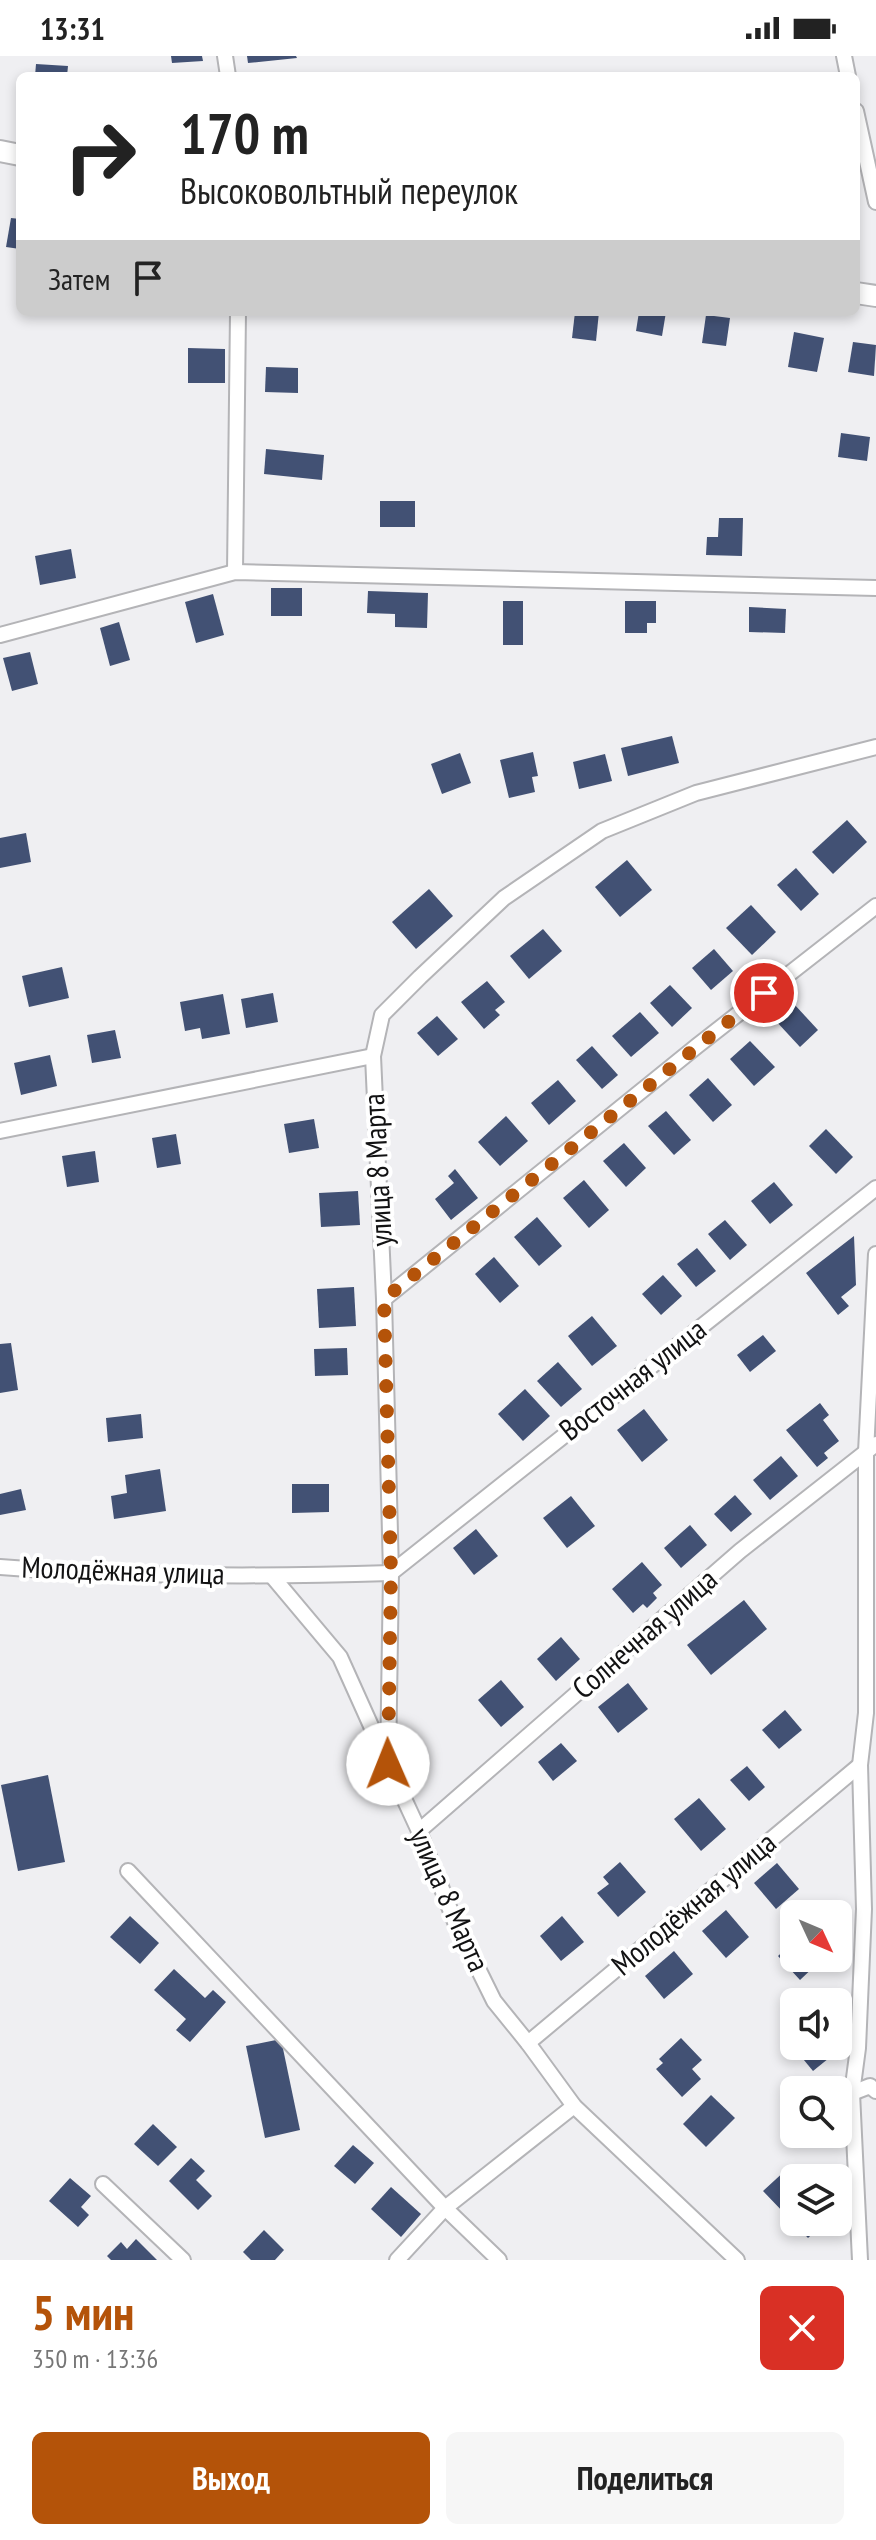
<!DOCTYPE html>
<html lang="ru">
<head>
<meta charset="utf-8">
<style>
  :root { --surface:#fff; --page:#f6f6f6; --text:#222; --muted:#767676; --accent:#b45309 }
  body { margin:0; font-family:"PT Sans Narrow",sans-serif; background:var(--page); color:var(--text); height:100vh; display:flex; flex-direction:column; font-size:30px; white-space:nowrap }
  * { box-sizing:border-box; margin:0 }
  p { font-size:26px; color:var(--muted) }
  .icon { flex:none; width:44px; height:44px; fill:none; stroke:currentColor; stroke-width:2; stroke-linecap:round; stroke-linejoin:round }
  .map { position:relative; height:2204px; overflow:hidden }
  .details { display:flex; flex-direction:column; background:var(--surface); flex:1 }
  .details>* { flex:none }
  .guide { position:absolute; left:16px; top:16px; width:844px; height:244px; border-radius:12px; box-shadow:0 4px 12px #0003; background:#fff; color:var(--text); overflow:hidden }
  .needle { width:52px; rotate:134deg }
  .controls { position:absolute; left:780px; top:1844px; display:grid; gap:16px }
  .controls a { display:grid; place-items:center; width:72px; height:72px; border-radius:12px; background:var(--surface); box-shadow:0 4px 12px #0003; font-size:40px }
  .pin { position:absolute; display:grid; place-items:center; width:68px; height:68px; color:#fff; margin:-34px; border:4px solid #fff; border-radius:50%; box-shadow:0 2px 8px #0007 }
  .me { position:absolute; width:88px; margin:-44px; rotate:359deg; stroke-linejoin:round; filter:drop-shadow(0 0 6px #0008) }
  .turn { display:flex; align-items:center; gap:28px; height:168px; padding:0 32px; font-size:36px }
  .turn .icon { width:104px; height:104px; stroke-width:2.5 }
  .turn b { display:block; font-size:56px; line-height:68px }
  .then { display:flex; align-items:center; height:76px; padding:0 32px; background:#0003; gap:16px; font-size:30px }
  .round { display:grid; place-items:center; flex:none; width:84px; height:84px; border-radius:12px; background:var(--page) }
  .headline { display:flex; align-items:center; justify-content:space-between; height:136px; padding:0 32px }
  h1 { font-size:48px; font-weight:700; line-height:60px; color:var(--accent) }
  .button { display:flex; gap:16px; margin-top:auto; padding:16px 32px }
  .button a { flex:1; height:92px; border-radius:12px; background:var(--accent); color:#fff; font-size:32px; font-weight:700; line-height:92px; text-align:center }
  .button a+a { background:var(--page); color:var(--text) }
  .status { display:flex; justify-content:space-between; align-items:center; height:56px; padding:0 40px; background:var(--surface); direction:ltr }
  .status svg { height:22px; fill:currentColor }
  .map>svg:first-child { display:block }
</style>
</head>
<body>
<div class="status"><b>13:31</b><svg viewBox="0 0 49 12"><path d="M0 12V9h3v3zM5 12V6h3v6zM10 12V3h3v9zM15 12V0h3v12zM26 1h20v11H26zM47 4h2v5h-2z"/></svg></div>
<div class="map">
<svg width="876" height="2204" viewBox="0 0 876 2204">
  <rect width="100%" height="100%" fill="#efeff2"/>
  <g fill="#425174">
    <polygon points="171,0 202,0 203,5 172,7"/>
    <polygon points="247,0 296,0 297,2 248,7"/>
    <polygon points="36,8 68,10 67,20 35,20"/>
    <polygon points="11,162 20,163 20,193 6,191"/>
    <polygon points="575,256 599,256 596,285 572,282"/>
    <polygon points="639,256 666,256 662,280 636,275"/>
    <polygon points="706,259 730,262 726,290 702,287"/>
    <polygon points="794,276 824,282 817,316 788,311"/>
    <polygon points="853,286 876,289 874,320 848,316"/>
    <polygon points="188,292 225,293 225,327 188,327"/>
    <polygon points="266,311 298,312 298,337 265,336"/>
    <polygon points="841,377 870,381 867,405 838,401"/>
    <polygon points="266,393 324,399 322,424 264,418"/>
    <rect x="380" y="445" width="35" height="26"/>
    <polygon points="719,462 743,462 742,500 706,499 707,481 718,481"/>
    <polygon points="71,493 76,522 40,529 35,500"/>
    <rect x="271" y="532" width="31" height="28"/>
    <polygon points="368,535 428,537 427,572 395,571 395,558 367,557"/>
    <polygon points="213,538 224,579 196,587 185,546"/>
    <rect x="503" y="545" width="20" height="44"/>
    <polygon points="625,545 656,545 656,567 647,567 647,577 625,577"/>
    <polygon points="749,551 786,553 785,577 749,576"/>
    <polygon points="119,566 130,604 110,610 100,572"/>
    <polygon points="30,596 38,628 12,635 3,602"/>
    <polygon points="672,680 679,707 628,720 621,692"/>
    <polygon points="533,696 538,720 532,721 535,736 509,742 500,704"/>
    <polygon points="460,697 471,727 442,738 431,708"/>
    <polygon points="605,698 612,725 579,733 573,706"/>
    <polygon points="847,764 867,786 833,818 812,796"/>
    <polygon points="26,777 31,806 0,812 0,782"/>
    <polygon points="627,804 652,834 620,861 595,831"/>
    <polygon points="796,812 819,838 801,855 777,829"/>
    <polygon points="429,833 453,860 416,893 392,866"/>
    <polygon points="751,849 776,876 752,899 726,872"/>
    <polygon points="543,873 562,895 529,923 510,900"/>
    <polygon points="714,893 733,915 711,934 692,912"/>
    <polygon points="62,911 69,942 29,951 22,920"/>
    <polygon points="487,925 505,946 495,954 500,959 484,973 461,946"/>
    <polygon points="670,929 692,952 672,971 650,947"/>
    <polygon points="273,937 278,966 246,972 241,943"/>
    <polygon points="223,938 230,978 202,983 200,972 185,975 180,946"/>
    <polygon points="794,948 818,974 800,991 775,964"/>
    <polygon points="640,956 659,977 631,1001 612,980"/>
    <polygon points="437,960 458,983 438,1000 417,977"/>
    <polygon points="115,974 121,1002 92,1007 87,979"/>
    <polygon points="750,985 775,1011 754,1030 730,1003"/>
    <polygon points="592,990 618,1019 602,1033 576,1004"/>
    <polygon points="50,999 57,1030 21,1039 14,1007"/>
    <polygon points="708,1022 732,1049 713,1066 689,1039"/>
    <polygon points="558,1024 576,1045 549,1069 531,1047"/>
    <polygon points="666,1055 691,1084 674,1099 648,1070"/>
    <polygon points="506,1060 528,1085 500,1110 478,1086"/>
    <polygon points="314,1063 319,1092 289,1097 284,1068"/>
    <polygon points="826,1073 853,1101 836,1118 809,1090"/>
    <polygon points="176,1078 181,1108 157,1112 152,1082"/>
    <polygon points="624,1087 646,1112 626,1131 603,1105"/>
    <polygon points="95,1095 99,1126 67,1131 62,1100"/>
    <polygon points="455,1113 478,1142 451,1164 435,1143 454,1127 448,1120"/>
    <polygon points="584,1124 609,1154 589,1172 563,1142"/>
    <polygon points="774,1126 793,1149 770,1168 751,1145"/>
    <polygon points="358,1135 360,1169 321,1171 319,1137"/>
    <polygon points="537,1161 562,1190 539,1210 514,1181"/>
    <polygon points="725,1164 747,1189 730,1204 708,1178"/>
    <polygon points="854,1180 856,1229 841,1241 849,1250 838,1259 806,1217"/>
    <polygon points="697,1192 716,1215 696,1231 677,1208"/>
    <polygon points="494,1201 519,1230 500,1247 475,1218"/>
    <polygon points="663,1219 682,1240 661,1259 642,1238"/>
    <polygon points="354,1231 356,1270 319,1272 317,1233"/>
    <polygon points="592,1260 617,1290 592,1310 568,1280"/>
    <polygon points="763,1279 776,1295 750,1316 737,1299"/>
    <polygon points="11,1287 18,1334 0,1337 0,1288"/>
    <polygon points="347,1292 348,1319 315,1320 314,1293"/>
    <polygon points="558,1306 582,1333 561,1351 537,1325"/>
    <polygon points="525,1333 550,1360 523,1385 498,1358"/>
    <polygon points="820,1347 829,1359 823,1364 839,1385 824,1397 828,1402 817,1411 786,1374"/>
    <polygon points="644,1353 668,1384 642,1406 617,1374"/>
    <polygon points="141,1358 143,1382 108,1386 106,1362"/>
    <polygon points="781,1400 798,1420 770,1444 753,1424"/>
    <polygon points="160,1413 166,1455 114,1463 111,1440 127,1437 125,1419"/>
    <polygon points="292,1428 329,1428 329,1456 292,1457"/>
    <polygon points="21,1433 26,1454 0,1459 0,1438"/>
    <polygon points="735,1439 752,1458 731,1476 714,1458"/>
    <polygon points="571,1440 595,1470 567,1492 543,1462"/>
    <polygon points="690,1469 707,1489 681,1512 664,1492"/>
    <polygon points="476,1473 498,1500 474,1519 453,1492"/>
    <polygon points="642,1506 662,1529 653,1537 657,1542 647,1552 643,1548 633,1557 612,1533"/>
    <polygon points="744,1544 767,1573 711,1619 687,1589"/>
    <polygon points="561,1581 580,1603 556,1625 537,1603"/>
    <polygon points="501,1624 524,1651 501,1671 478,1644"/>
    <polygon points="628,1627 648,1653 618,1677 598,1651"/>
    <polygon points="785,1654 802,1674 779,1693 762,1674"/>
    <polygon points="561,1687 577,1705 553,1725 538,1706"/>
    <polygon points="747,1710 765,1731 749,1745 730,1724"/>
    <polygon points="48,1719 65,1806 18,1815 1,1729"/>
    <polygon points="699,1742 726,1773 701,1795 674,1763"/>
    <polygon points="620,1806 646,1836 618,1861 597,1837 609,1828 603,1821"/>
    <polygon points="777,1807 799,1833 776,1853 754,1827"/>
    <polygon points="726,1854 749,1881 726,1902 702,1875"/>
    <polygon points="130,1860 159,1887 140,1908 110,1881"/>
    <polygon points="562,1860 584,1886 561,1905 540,1880"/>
    <polygon points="794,1885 794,1902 815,1902 819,1906 800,1924 778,1900"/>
    <polygon points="674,1895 693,1918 664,1943 645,1920"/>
    <polygon points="174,1913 205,1942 213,1934 226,1946 190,1986 176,1974 186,1963 154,1934"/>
    <polygon points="681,1982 702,2004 692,2013 701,2023 682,2041 656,2013 663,2007 659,2003"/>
    <polygon points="281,1983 300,2074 265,2082 246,1990"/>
    <polygon points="795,1990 836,1990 839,1994 813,2015 794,1992"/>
    <polygon points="711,2039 735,2062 706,2091 683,2068"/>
    <polygon points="153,2068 177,2091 158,2110 134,2088"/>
    <polygon points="353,2089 374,2107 355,2128 334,2110"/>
    <polygon points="191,2102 205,2115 196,2124 212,2140 198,2154 169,2125"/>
    <polygon points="787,2113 796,2122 794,2166 825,2166 808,2182 763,2135"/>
    <polygon points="70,2122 91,2140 81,2151 89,2159 78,2171 49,2145"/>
    <polygon points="391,2131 421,2158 401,2181 371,2153"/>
    <polygon points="264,2174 284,2194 275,2204 251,2204 243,2196"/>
    <polygon points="136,2183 157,2204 111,2204 107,2200 121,2186 127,2193"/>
  </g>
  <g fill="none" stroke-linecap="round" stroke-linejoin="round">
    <defs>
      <g id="street">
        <polyline points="225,0 228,20"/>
        <polyline points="844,0 848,20"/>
        <polyline points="856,55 876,146"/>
        <polyline points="235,516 238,256"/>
        <polyline points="0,579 235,516 876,532"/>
        <polyline points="0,1075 373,1000"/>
        <polyline points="384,1243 697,990 876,850"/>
        <path d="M0 1511C130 1521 261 1521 391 1517"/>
        <polyline points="391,1517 876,1132"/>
        <polyline points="272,1520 340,1601 385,1701"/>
        <polyline points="419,1775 740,1495 876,1388"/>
        <polyline points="128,1815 445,2152 499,2204"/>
        <polyline points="528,1987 860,1709"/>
        <polyline points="852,2037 870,2030 876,2035"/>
        <polyline points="103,2128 183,2204"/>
        <polyline points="397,2204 445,2152 574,2050"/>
        <polyline points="737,2204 574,2050 528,1987 494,1945 455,1866 419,1775 388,1708 391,1517 384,1243 373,1000 382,959 420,921 504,842 602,775 696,737 876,691"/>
        <polyline points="860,2204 852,2037 858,1992 864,1853 860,1709 866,1657 866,1396 876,1198"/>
      </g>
      <g id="secondary">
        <polyline points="0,95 20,99"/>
        <polyline points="856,237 876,240"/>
      </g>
    </defs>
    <use href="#street" stroke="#b4b4b7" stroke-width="18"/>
    <use href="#secondary" stroke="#b4b4b7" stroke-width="24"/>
    <use href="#street" stroke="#fff" stroke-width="14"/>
    <use href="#secondary" stroke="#fff" stroke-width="20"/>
  </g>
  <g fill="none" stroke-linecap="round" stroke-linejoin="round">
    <polyline stroke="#b45309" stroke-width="14" stroke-dasharray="0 25.2" points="388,1708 391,1517 384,1243 764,937"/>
  </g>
  <g text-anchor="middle" stroke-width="8" stroke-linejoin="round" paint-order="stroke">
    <g font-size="30" fill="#121213" stroke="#fff">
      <text transform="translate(378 1114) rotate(-93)" y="10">улица 8 Марта</text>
      <text transform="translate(633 1324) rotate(-38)" y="10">Восточная улица</text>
      <text transform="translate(123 1515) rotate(2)" y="10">Молодёжная улица</text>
      <text transform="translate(645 1578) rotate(-41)" y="10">Солнечная улица</text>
      <text transform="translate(449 1844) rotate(66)" y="10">улица 8 Марта</text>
      <text transform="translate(694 1848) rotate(-40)" y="10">Молодёжная улица</text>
    </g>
  </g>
</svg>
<div class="controls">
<a><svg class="needle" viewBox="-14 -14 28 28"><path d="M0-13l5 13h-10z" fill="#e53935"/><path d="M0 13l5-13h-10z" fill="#767676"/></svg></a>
<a><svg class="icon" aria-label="sound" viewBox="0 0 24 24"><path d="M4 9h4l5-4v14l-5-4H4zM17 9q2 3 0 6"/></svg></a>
<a><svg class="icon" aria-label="search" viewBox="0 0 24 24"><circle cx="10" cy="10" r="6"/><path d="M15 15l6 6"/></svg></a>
<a><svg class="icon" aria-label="layers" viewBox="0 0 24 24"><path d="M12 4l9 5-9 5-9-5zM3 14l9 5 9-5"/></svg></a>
</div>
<div class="pin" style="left:764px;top:937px;background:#d93025"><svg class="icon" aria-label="arrive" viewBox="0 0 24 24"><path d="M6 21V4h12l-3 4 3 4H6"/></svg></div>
<svg class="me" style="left:388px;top:1708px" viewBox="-20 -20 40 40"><circle r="19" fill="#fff"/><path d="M0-13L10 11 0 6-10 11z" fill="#b45309"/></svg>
<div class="guide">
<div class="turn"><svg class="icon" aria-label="right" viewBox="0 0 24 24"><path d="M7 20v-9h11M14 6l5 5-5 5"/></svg><div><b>170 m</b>Высоковольтный переулок</div></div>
<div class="then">Затем<svg class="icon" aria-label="arrive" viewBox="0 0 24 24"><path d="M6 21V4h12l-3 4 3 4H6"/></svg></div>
</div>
</div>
<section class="details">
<div class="headline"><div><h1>5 мин</h1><p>350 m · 13:36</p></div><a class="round" style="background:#d93025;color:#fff"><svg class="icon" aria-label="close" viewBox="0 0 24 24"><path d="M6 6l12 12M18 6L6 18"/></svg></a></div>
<div class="button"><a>Выход</a><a>Поделиться</a></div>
</section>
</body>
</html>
